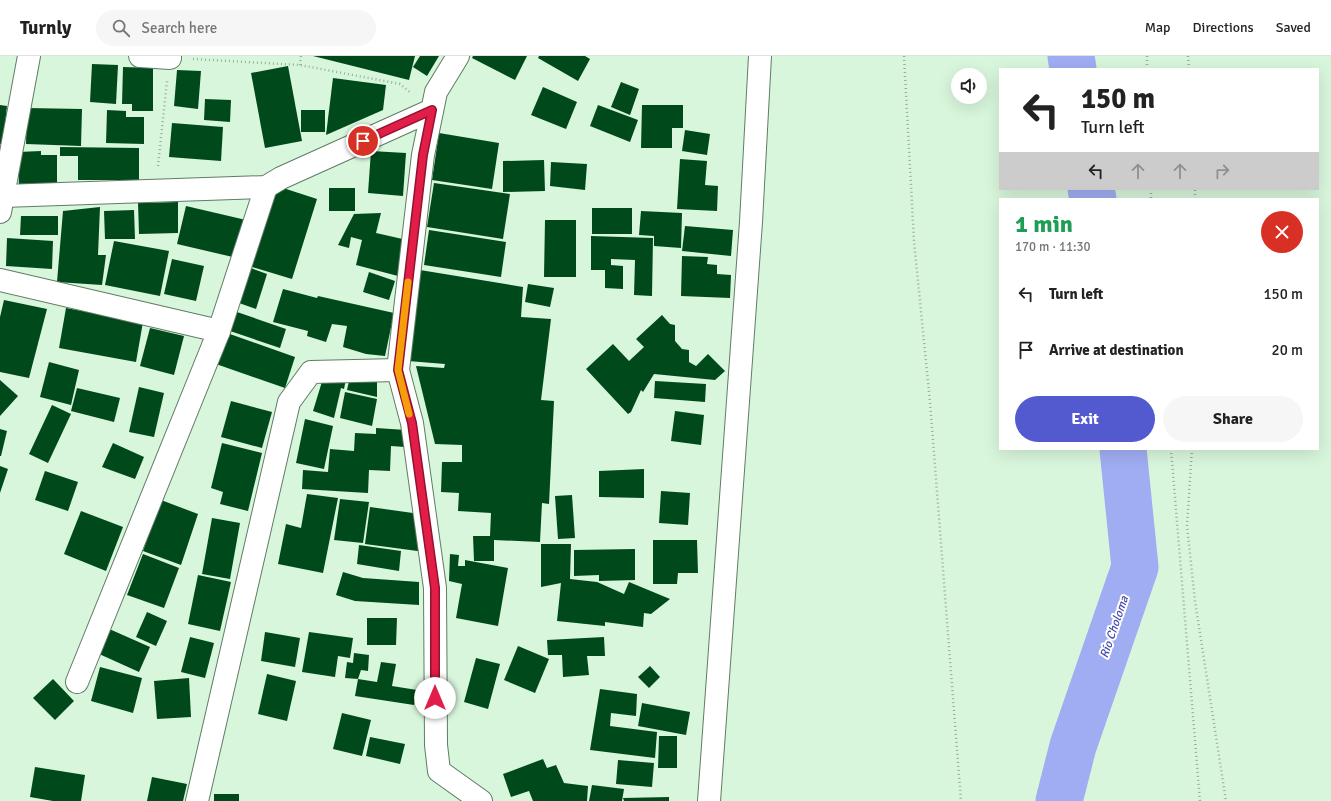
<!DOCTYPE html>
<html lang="en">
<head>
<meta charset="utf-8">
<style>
  :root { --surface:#fff; --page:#f6f6f6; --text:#222; --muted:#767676; --line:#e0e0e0; --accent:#535ad0 }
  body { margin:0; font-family:Signika,sans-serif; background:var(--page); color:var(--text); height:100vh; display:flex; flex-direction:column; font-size:15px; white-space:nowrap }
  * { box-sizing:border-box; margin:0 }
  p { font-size:13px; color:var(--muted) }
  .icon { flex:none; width:22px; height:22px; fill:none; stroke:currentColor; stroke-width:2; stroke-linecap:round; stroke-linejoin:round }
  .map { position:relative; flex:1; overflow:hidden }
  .details { position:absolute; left:999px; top:142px; width:320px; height:252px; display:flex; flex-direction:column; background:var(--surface); border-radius:0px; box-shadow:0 4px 16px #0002 }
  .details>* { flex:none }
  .guide { position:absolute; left:999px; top:12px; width:320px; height:122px; border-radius:0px; box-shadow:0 4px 16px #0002; background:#fff; color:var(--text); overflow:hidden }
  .fabs { position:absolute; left:951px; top:12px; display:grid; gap:8px }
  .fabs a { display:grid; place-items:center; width:36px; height:36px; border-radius:50%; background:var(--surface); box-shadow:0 4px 16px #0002; font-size:20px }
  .pin { position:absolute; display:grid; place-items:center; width:34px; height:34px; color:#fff; margin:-17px; border:2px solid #fff; border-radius:50%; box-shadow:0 1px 4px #0007 }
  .me { position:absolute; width:44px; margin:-22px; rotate:0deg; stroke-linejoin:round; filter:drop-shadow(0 0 3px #0008) }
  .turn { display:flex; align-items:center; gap:14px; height:84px; padding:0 16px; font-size:18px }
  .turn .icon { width:52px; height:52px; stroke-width:2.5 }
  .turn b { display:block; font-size:28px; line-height:34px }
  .lanes { display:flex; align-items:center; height:38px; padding:0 16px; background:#0003; justify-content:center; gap:20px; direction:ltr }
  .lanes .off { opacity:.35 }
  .round { display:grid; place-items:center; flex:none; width:42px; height:42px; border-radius:21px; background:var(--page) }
  .head { display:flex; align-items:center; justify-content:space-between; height:68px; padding:0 16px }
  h1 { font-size:24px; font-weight:800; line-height:30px; color:#1e9e55 }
  .button { display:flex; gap:8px; margin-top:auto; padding:8px 16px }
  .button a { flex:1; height:46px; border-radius:24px; background:var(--accent); color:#fff; font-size:16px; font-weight:800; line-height:46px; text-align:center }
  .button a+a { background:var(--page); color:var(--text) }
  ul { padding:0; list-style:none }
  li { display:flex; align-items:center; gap:12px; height:56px; padding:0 16px }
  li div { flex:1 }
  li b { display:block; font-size:15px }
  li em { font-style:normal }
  header { display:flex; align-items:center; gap:24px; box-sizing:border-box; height:56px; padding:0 20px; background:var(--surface); border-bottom:1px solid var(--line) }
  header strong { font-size:19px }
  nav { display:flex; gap:22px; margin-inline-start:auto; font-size:14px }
  .search { width:280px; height:36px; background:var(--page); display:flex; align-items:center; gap:10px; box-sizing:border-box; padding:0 14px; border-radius:22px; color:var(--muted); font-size:15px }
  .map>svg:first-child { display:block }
</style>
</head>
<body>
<header>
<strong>Turnly</strong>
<div class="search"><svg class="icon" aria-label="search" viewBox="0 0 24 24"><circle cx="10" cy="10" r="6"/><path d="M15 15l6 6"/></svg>Search here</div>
<nav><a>Map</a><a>Directions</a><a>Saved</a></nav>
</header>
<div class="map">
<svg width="1331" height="745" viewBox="0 0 1331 745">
  <rect width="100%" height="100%" fill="#d8f6db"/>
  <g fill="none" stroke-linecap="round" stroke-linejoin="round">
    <g stroke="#a0adf2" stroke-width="47">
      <polyline points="1071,0 1073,13"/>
      <polyline points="1091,133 1093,143"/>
      <polyline points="1059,745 1073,690 1135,511 1123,393"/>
    </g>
  </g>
  <g fill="#00491a">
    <polygon points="313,0 415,0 409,24"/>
    <polygon points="420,0 439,0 427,20 413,11"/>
    <polygon points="473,0 527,0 515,24 472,2"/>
    <polygon points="539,0 585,0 590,3 578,25 538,2"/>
    <polygon points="92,8 118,9 116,48 90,46"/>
    <polygon points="288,10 302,85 265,92 251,17"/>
    <polygon points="123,11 153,12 153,55 132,55 132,48 122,48"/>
    <polygon points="177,14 201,15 198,53 174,50"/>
    <polygon points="333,22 386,29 383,54 326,79"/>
    <polygon points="621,26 639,33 630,59 611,51"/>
    <polygon points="543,31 577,46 566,73 531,59"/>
    <polygon points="205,43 231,44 230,66 204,64"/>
    <polygon points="0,49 7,50 3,88 0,88"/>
    <polygon points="598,49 638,64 630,86 590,70"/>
    <polygon points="642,49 683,49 683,72 672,72 672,92 641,92"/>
    <polygon points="27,52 82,53 81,90 26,88"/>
    <polygon points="107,54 126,55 126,61 144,61 144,88 106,87"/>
    <rect x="301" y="54" width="24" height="22"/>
    <polygon points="172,67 223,71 221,105 169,101"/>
    <polygon points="685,74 710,78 707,99 682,95"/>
    <polygon points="439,77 499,87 492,133 432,124"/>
    <polygon points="60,91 139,92 139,124 78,124 78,100 60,100"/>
    <polygon points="41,95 41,99 57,99 57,131 19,132 18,96"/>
    <polygon points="371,95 406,97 403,140 368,137"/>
    <polygon points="680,103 707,105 705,129 718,130 717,155 677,153"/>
    <polygon points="544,104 545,135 503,136 503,105"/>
    <polygon points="551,106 587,108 585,134 550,130"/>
    <polygon points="434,127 510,138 503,183 427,171"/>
    <polygon points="277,130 317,143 292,223 252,211"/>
    <rect x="329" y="132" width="26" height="23"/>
    <polygon points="178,146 178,177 139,178 138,147"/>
    <polygon points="186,150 246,164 237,202 177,188"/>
    <polygon points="100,151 98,199 106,199 102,229 57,226 63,155"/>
    <rect x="592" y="152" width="40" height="26"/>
    <polygon points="134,154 135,183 105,183 104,155"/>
    <polygon points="641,155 682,157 681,192 654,190 654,180 639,179"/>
    <polygon points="381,157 376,177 407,184 398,220 356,209 362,184 351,181 349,192 338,189 354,158"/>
    <polygon points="21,160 58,160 58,179 20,179"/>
    <polygon points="545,164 576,164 576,221 544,221"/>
    <polygon points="685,170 733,174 731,200 682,195"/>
    <polygon points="429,174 506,186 501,221 424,209"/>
    <polygon points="591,180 653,182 652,240 634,239 635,204 611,203 611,209 623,210 623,233 605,232 605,214 591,214"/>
    <polygon points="7,182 53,185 52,213 6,210"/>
    <polygon points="114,185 169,195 160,240 105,229"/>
    <polygon points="682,200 708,201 707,208 717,209 717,218 731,219 730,242 681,240"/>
    <polygon points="172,203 204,210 196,245 164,238"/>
    <polygon points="251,212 267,218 256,253 239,247"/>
    <polygon points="420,214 523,231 521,261 551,263 541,344 554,345 549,448 542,447 540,486 494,484 494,505 474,505 473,480 490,480 491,457 458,455 459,437 441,436 442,406 462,406 462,389 435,388 416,310 444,312 445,308 408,305"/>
    <polygon points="369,216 395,225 389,244 363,236"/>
    <polygon points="528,228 554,232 550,251 525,246"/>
    <polygon points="283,233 317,242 318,240 394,257 385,300 366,298 343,291 347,270 332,268 326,286 307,280 308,275 273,266"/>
    <polygon points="4,244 47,253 29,322 0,316 0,261"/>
    <polygon points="66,252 143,266 136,306 59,292"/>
    <polygon points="237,256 286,273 280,292 230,275"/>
    <polygon points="662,259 670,268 675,269 675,285 682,293 689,294 689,306 696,310 708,298 725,315 715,324 654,318 643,336 641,334 631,356 628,358 586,313 613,288 629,305 644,291 636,283"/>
    <polygon points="150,272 184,280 174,319 140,310"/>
    <polygon points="227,277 295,301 285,332 216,308"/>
    <polygon points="49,306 79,314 71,349 40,341"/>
    <polygon points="324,319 346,323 344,333 341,332 334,362 313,355"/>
    <polygon points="350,321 377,324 377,341 347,334"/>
    <polygon points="0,324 18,340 0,360"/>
    <polygon points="655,325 706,328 705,346 654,342"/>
    <polygon points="139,331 164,337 154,381 129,376"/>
    <polygon points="77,332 120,342 114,366 71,355"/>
    <polygon points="345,336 377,343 372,370 340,362"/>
    <polygon points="231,345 272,356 262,392 221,381"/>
    <polygon points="52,349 71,358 48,407 29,398"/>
    <polygon points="675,355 704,359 701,389 671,385"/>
    <polygon points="305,363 333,370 324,413 296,407"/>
    <polygon points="376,372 406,374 405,391 391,390 390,415 369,414 368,437 302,433 303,414 328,416 330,393 354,395 355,377 376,378"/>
    <polygon points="0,373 7,375 1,400 0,400"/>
    <polygon points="113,387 144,401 135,423 102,411"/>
    <polygon points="222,387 262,397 248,455 220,448 223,436 211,432"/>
    <polygon points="0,410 8,413 0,437"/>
    <polygon points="644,413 644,442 599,441 599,415"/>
    <polygon points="45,415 78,426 68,455 35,444"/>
    <polygon points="661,435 690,437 688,469 659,467"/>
    <polygon points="307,438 338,442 323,517 278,508 286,468 301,472"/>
    <polygon points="572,439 575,482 558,483 555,440"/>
    <polygon points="340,443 369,446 363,487 334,484"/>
    <polygon points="161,444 198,458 181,509 143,495"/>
    <polygon points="370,451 420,458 425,496 365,488"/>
    <polygon points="81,455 123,471 106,515 64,498"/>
    <polygon points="212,462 240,467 230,523 202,518"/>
    <polygon points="653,484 697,484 698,517 678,517 677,528 653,528"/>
    <polygon points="541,488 571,488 570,523 597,526 624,538 629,526 670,543 651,558 644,557 643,571 605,566 605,570 557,565 561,527 541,531"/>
    <polygon points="359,489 401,495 399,515 357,508"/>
    <polygon points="635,493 635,524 599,525 599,519 574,520 574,494"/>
    <polygon points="143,498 179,512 164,552 127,539"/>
    <polygon points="450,498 459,499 458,510 465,510 465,504 508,512 498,570 456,562 462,528 449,525"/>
    <polygon points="343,516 363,522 419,526 419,549 355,545 336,539"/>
    <polygon points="198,519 231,526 220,575 188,568"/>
    <polygon points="147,556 167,565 156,590 136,581"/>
    <polygon points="367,562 397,562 396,589 367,589"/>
    <polygon points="107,572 150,591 139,616 97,597"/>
    <polygon points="265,576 300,582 295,611 261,605"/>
    <polygon points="309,576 353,582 350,602 338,600 335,621 302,616"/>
    <polygon points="190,581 214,587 205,622 181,616"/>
    <polygon points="604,581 605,600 587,600 589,619 563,621 562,599 548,599 547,584"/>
    <polygon points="518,590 549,603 535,637 504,624"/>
    <polygon points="354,597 369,599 368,615 361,614 358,623 345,622 347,606 353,607"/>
    <polygon points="476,602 500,608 488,653 464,646"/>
    <polygon points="381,606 396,608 392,630 417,634 414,649 355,640 358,623 377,626"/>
    <polygon points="650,610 660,621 649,632 638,621"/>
    <polygon points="100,611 142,622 133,657 91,645"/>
    <polygon points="267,618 296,625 287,665 258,658"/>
    <polygon points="189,622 191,661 157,663 154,625"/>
    <polygon points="53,623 74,645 55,664 33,642"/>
    <polygon points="600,633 637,638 636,660 611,657 610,670 657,676 655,702 590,694"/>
    <polygon points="642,647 690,656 686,679 638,670"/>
    <polygon points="342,657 371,664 362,700 333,693"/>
    <polygon points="659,680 677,680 677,712 658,712"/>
    <polygon points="370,681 405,688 400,708 366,700"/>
    <polygon points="543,703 547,712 556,709 564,727 588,730 587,745 533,745 529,735 511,741 503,718"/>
    <polygon points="618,704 654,707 652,731 616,728"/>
    <polygon points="35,711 85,719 81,745 53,745 30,741"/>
    <polygon points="152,721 187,728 183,745 147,745"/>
    <polygon points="592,729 624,733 622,745 589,745"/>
    <rect x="214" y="738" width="25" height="7"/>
    <polygon points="669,741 669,745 624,745 623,742"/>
  </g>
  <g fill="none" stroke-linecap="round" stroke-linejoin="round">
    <defs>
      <g id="street">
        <polyline points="140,0 170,2 170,0"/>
        <polyline points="458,0 436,36 423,99 398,314 412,367 435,532 436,689 439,715 481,745"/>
        <polyline points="3,140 266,131 281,122 432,54"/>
        <polyline points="0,156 29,0"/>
        <polyline points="0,224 219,275"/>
        <polyline points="77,626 219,275 266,131"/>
        <polyline points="197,745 289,346 311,316 398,314"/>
        <polyline points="709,745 751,166 760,0"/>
      </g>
    </defs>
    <use href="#street" stroke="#617c65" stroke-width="24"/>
    <g stroke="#97af9a" stroke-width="2.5" stroke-dasharray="1 3" stroke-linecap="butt">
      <polyline points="904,0 914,185 930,346 961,745"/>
      <polyline points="1147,0 1147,13"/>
      <polyline points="1188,0 1189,13"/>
      <polyline points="193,3 300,9 400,28 411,37"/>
      <polyline points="300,9 301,0"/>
      <polyline points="158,110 167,25"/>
      <polyline points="1151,133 1151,143"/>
      <polyline points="1195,143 1195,133"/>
      <polyline points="1171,393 1200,745"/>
      <polyline points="1192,393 1187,470 1195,545 1226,745"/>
    </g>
    <use href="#street" stroke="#fff" stroke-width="22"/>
  </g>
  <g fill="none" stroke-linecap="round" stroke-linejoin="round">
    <defs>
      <polyline id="route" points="363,85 432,54 423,99 398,314 412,367 435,532 435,642"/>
    </defs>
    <use href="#route" stroke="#92132f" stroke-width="10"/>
    <use href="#route" stroke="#e11d48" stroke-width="7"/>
    <polyline stroke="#f59e0b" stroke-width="7" points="408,226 398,314 409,358"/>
  </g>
  <g text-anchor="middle" stroke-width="4" stroke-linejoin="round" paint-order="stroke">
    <g font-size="12" font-style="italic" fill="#4349ab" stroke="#fff">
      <text transform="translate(1114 571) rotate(-71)" y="4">Río Choloma</text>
    </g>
  </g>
</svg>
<div class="fabs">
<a><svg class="icon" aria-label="sound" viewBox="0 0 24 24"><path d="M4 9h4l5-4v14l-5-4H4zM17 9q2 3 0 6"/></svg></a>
</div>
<div class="pin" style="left:363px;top:85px;background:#d93025"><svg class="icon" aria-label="arrive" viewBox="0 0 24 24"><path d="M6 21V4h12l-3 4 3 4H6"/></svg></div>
<svg class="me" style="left:435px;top:642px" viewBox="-20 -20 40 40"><circle r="19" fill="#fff"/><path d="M0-13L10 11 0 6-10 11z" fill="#e11d48"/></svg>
<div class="guide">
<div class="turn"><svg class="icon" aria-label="left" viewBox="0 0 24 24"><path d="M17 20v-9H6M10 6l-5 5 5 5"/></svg><div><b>150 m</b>Turn left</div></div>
<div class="lanes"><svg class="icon" aria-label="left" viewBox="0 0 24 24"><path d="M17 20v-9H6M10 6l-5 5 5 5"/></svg><svg class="icon off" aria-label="ahead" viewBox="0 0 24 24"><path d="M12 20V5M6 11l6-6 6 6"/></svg><svg class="icon off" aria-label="ahead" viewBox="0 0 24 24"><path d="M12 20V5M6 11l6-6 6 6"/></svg><svg class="icon off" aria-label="right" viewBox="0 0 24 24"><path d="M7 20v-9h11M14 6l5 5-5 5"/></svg></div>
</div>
<section class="details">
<div class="head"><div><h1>1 min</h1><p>170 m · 11:30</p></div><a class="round" style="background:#d93025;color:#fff"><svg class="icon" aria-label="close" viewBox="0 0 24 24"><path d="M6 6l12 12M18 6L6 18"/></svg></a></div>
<ul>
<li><svg class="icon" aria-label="left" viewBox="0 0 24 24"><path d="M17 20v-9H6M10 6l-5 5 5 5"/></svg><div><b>Turn left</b></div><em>150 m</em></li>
<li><svg class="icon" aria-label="arrive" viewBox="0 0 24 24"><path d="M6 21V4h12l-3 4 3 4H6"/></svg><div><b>Arrive at destination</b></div><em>20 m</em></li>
</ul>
<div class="button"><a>Exit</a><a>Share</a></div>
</section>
</div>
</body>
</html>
